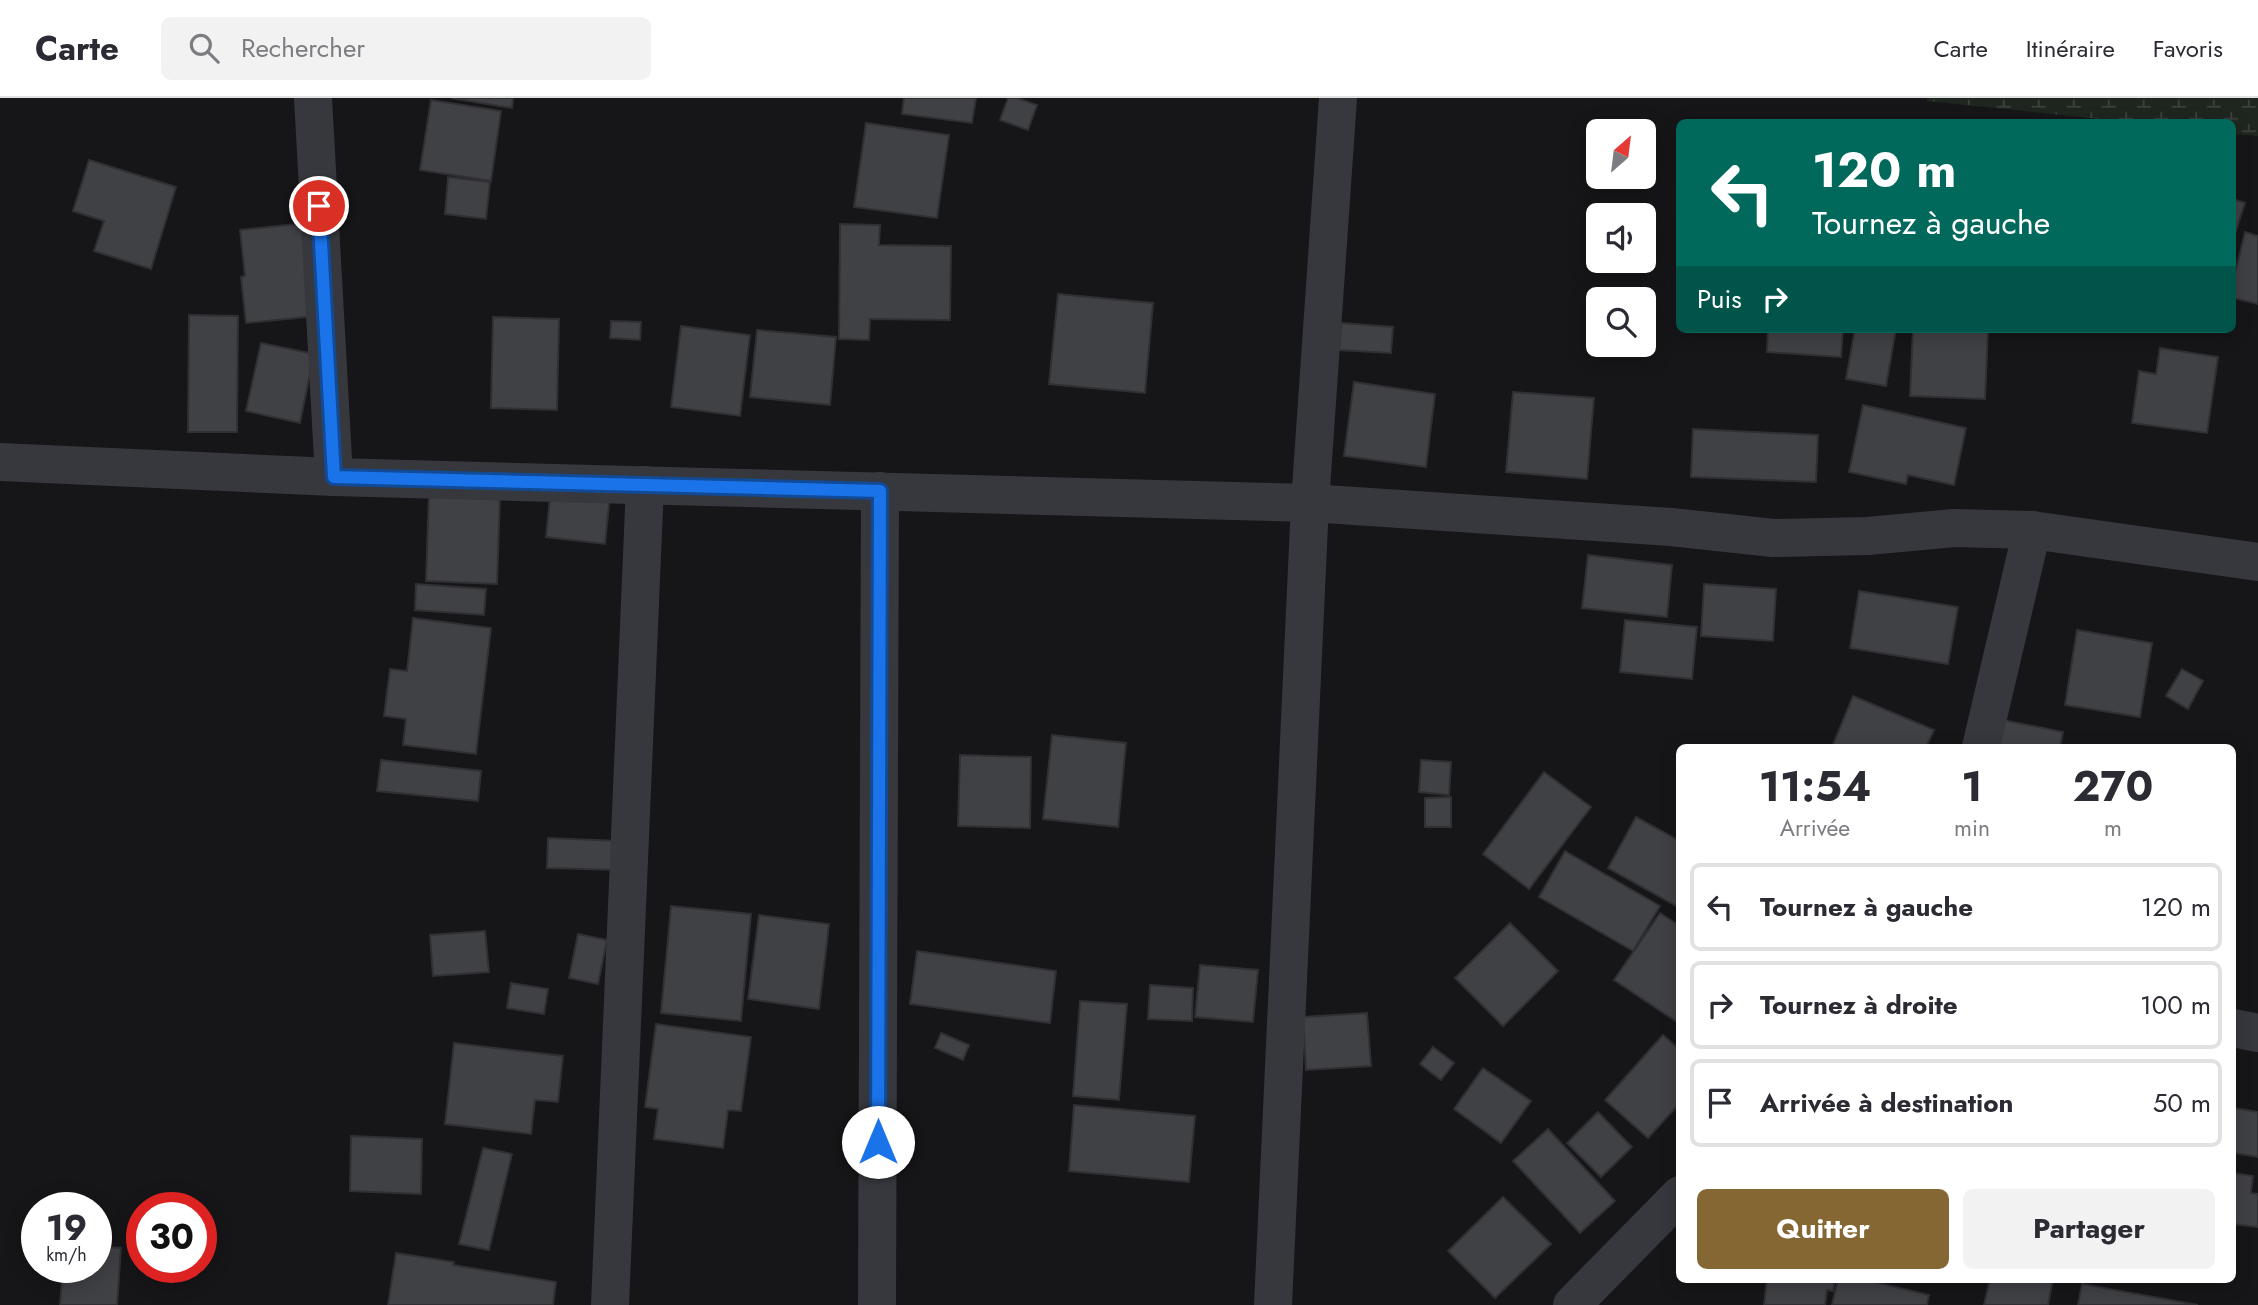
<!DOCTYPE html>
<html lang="fr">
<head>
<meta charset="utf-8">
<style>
  :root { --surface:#fff; --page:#f2f2f3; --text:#2b2b33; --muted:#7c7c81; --line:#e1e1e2; --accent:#856733 }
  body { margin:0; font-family:Jost,sans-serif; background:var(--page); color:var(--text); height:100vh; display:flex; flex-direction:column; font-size:26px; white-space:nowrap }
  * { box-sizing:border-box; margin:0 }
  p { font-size:23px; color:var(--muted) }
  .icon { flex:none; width:38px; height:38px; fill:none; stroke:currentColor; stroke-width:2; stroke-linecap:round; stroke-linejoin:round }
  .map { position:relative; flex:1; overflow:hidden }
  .side { position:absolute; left:1676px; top:646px; width:560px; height:539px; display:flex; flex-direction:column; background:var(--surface); border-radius:10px; box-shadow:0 4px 18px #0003 }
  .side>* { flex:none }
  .hud { position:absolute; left:1676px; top:21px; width:560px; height:214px; border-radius:10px; box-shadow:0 4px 18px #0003; background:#00695c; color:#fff; overflow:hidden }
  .needle { width:46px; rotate:28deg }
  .buttons { position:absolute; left:1586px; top:21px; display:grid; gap:14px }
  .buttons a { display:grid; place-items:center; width:70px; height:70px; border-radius:10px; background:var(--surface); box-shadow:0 4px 18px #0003; font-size:35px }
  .speed { position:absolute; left:21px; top:1094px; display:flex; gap:14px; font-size:35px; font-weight:700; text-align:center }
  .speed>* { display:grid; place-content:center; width:91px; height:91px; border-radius:50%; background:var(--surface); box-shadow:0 4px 18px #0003; line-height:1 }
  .speed small { font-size:18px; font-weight:400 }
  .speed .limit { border:10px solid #d22; background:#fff; color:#111 }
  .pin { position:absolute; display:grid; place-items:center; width:60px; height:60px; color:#fff; margin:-30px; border:4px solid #fff; border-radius:50%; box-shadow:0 2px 7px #0007 }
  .me { position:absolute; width:77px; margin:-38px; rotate:0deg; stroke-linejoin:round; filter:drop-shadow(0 0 5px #0008) }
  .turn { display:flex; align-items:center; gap:24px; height:147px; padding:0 21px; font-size:32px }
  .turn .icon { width:91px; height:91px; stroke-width:2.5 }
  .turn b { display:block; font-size:49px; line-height:60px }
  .then { display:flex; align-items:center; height:66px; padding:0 21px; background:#0003; gap:14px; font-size:26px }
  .eta { display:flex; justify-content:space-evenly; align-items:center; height:119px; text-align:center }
  .eta b { font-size:42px; font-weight:700; line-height:49px }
  .primary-button { display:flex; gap:14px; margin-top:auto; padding:14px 21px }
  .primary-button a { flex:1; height:80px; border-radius:10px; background:var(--accent); color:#fff; font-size:28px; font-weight:700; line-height:80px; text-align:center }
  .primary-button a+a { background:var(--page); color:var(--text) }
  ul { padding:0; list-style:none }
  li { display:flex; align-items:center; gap:21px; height:88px; margin:0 14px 10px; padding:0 7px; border:4px solid var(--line); border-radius:10px }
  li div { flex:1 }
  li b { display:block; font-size:26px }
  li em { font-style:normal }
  header { display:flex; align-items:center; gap:42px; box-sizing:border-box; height:98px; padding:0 35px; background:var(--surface); border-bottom:2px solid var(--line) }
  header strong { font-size:33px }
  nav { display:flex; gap:38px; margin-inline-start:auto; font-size:24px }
  .search { width:490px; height:63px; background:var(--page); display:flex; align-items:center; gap:18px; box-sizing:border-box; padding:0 24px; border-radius:10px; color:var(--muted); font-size:26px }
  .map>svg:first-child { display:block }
</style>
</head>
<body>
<header>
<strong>Carte</strong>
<div class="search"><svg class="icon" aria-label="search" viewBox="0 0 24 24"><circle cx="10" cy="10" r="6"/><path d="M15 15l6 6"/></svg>Rechercher</div>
<nav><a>Carte</a><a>Itinéraire</a><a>Favoris</a></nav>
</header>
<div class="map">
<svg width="2258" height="1207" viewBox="0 0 2258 1207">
  <defs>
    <pattern id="wetland-marsh" width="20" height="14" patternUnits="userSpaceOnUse" patternTransform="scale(1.75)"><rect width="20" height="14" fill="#1e261f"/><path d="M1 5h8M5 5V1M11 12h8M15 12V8" fill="none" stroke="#3c433d"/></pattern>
  </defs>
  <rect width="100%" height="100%" fill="#161618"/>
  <polygon fill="url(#wetland-marsh)" points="1927,0 2258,0 2258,38 2233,36 2233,24 2129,24 1927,3"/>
  <g fill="#404145" stroke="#303034" stroke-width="2">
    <polygon points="451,0 513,0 512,10"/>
    <polygon points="904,0 976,0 972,25 902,16"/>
    <polygon points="1008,0 1017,0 1037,7 1028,32 1000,22"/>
    <polygon points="431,2 501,13 491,83 420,72"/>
    <polygon points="866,25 949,37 937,120 854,109"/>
    <polygon points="89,62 176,89 151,171 94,153 104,123 73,113"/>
    <polygon points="448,79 490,84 486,121 445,116"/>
    <polygon points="2233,101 2245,105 2233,142"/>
    <polygon points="306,125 316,218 246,225 241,179 245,178 240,132"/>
    <polygon points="840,126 880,127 879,147 951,148 950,222 870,221 869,242 839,241"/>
    <polygon points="2245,134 2258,138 2258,206 2233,200 2233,184"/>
    <polygon points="1058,196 1153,205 1145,295 1049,286"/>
    <polygon points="189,217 238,218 237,334 188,334"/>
    <polygon points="493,219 559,221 557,312 491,310"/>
    <polygon points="611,223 641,224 640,242 610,240"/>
    <polygon points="1341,225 1393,229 1391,255 1339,252"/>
    <polygon points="681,228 750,237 740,318 671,309"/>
    <polygon points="1768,231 1843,231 1841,259 1767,254"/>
    <polygon points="1855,231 1896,231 1886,288 1846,281"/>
    <polygon points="1913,231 1988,231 1985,301 1910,298"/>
    <polygon points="757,232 836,239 830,307 750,299"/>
    <polygon points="261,245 314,256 300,325 246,313"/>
    <polygon points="2160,250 2218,259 2207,335 2132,325 2139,273 2156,276"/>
    <polygon points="1354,284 1435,296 1426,369 1344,358"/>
    <polygon points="1513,294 1594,300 1587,381 1506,374"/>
    <polygon points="1863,307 1966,330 1954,387 1908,377 1906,386 1849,374"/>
    <polygon points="1693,331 1818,337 1816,384 1691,379"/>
    <polygon points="551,390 610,397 605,446 546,439"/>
    <polygon points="429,395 500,397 497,486 426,483"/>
    <polygon points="1588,457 1672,467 1667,519 1582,510"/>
    <polygon points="416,486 486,491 484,517 415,512"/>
    <polygon points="1704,486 1776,491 1773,543 1701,538"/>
    <polygon points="1859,493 1958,509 1948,566 1850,550"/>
    <polygon points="413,520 491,530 476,656 403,647 406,621 384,618 390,571 407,573"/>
    <polygon points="1625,522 1697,529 1692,581 1620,574"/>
    <polygon points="2077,532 2152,545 2140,619 2065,607"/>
    <polygon points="2182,571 2203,583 2188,611 2166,598"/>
    <polygon points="1853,598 1934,632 1926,649 1832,649"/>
    <polygon points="1993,620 2063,634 2060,649 1987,649"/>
    <polygon points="1052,637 1126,645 1118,729 1043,721"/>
    <polygon points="960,657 1031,659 1030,730 958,728"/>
    <polygon points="381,662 481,673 478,703 377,693"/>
    <polygon points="1421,662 1451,664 1449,697 1419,694"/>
    <polygon points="1544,674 1591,709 1529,791 1483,756"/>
    <polygon points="1451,699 1451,729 1425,729 1425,700"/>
    <polygon points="1636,719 1680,743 1680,810 1608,770"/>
    <polygon points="548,740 620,743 619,772 547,770"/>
    <polygon points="1565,753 1660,808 1633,853 1539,799"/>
    <polygon points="671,808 751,816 741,923 661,915"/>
    <polygon points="1660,815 1680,828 1680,926 1614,882"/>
    <polygon points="759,817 829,826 819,911 748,901"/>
    <polygon points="1510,825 1558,873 1503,928 1455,880"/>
    <polygon points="485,833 489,874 433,878 430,837"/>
    <polygon points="578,836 607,842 598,886 569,880"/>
    <polygon points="917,853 1056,873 1050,925 910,906"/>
    <polygon points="1200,867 1258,872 1253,924 1195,919"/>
    <polygon points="511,885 548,891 544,916 507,910"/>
    <polygon points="1150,887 1193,890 1192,923 1148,921"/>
    <polygon points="1080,903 1127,906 1119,1002 1073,998"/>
    <polygon points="1367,915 1371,968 1306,972 1303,919"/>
    <polygon points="656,926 751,939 741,1013 728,1012 723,1050 654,1041 658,1011 645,1009"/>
    <polygon points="941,935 969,947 963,962 935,950"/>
    <polygon points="1663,937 1680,952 1680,1005 1648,1040 1605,1002"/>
    <polygon points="454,945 563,958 558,1004 535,1002 531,1036 445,1026"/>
    <polygon points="1433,949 1454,965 1441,982 1420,966"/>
    <polygon points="1483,970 1531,1003 1501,1045 1454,1011"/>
    <polygon points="1074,1007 1195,1018 1189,1084 1069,1073"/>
    <polygon points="2234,1010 2258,1014 2258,1059 2233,1055"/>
    <polygon points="1598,1014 1632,1049 1601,1079 1567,1045"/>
    <polygon points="1548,1031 1615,1103 1580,1135 1513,1063"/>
    <polygon points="351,1038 422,1041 421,1096 350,1093"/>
    <polygon points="483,1050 512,1056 489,1152 459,1146"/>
    <polygon points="2233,1075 2253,1078 2251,1095 2258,1096 2258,1129 2233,1126"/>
    <polygon points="1503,1099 1551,1146 1495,1200 1448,1153"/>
    <polygon points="96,1148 121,1150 117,1207 60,1207 63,1169 96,1169"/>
    <polygon points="396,1155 454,1164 453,1167 556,1184 553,1207 388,1207"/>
    <polygon points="1767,1181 1835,1181 1833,1193 1827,1192 1825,1207 1764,1207"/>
    <polygon points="1838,1181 1862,1181 1929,1197 1927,1207 1832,1207"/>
    <polygon points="1990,1181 2053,1181 2048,1207 1984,1207"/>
    <polygon points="2082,1186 2198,1207 2078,1207"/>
  </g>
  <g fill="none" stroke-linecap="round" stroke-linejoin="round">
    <g stroke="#37383d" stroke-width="38">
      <polyline points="313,0 334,379"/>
      <polyline points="0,364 334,379 1310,405 1671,429 1773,440 1868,438 1954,430 2032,432 2258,464"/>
      <polyline points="1981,649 2032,432"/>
      <polyline points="2233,930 2258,935"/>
      <polyline points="610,1207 645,387"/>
      <polyline points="877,1207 880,393"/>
      <polyline points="1273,1207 1310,405 1338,0"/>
      <polyline points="1572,1207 1680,1097"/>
    </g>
  </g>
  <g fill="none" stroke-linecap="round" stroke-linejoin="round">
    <defs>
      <polyline id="route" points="319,108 334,379 880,393 878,1044"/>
    </defs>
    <use href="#route" stroke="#114b97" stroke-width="18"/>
    <use href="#route" stroke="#1a73e8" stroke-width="12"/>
  </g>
</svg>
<div class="buttons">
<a><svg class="needle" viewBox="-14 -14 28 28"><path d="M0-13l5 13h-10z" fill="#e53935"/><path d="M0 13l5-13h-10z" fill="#7c7c81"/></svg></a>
<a><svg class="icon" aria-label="sound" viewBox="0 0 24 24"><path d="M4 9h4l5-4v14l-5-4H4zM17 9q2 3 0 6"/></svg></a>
<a><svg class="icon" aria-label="search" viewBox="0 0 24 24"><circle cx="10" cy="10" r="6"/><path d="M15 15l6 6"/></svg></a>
</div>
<div class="speed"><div>19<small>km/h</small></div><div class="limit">30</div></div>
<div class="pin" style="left:319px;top:108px;background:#d93025"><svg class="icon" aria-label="arrive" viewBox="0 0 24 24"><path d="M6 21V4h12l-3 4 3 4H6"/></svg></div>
<svg class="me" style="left:878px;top:1044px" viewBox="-20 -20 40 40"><circle r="19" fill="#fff"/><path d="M0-13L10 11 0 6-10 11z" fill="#1a73e8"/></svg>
<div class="hud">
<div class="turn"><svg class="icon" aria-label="left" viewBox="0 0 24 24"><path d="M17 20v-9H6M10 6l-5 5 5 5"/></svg><div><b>120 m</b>Tournez à gauche</div></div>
<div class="then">Puis<svg class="icon" aria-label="right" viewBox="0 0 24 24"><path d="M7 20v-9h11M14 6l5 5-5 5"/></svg></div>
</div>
<section class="side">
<div class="eta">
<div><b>11:54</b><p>Arrivée</p></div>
<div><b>1</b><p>min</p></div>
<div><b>270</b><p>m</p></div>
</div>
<ul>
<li><svg class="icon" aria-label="left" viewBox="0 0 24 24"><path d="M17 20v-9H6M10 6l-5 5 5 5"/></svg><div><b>Tournez à gauche</b></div><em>120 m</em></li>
<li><svg class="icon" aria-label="right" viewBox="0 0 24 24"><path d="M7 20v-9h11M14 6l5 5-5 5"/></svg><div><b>Tournez à droite</b></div><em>100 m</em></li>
<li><svg class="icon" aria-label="arrive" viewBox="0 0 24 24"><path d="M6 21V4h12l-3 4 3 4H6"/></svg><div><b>Arrivée à destination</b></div><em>50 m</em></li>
</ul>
<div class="primary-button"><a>Quitter</a><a>Partager</a></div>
</section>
</div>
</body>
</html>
